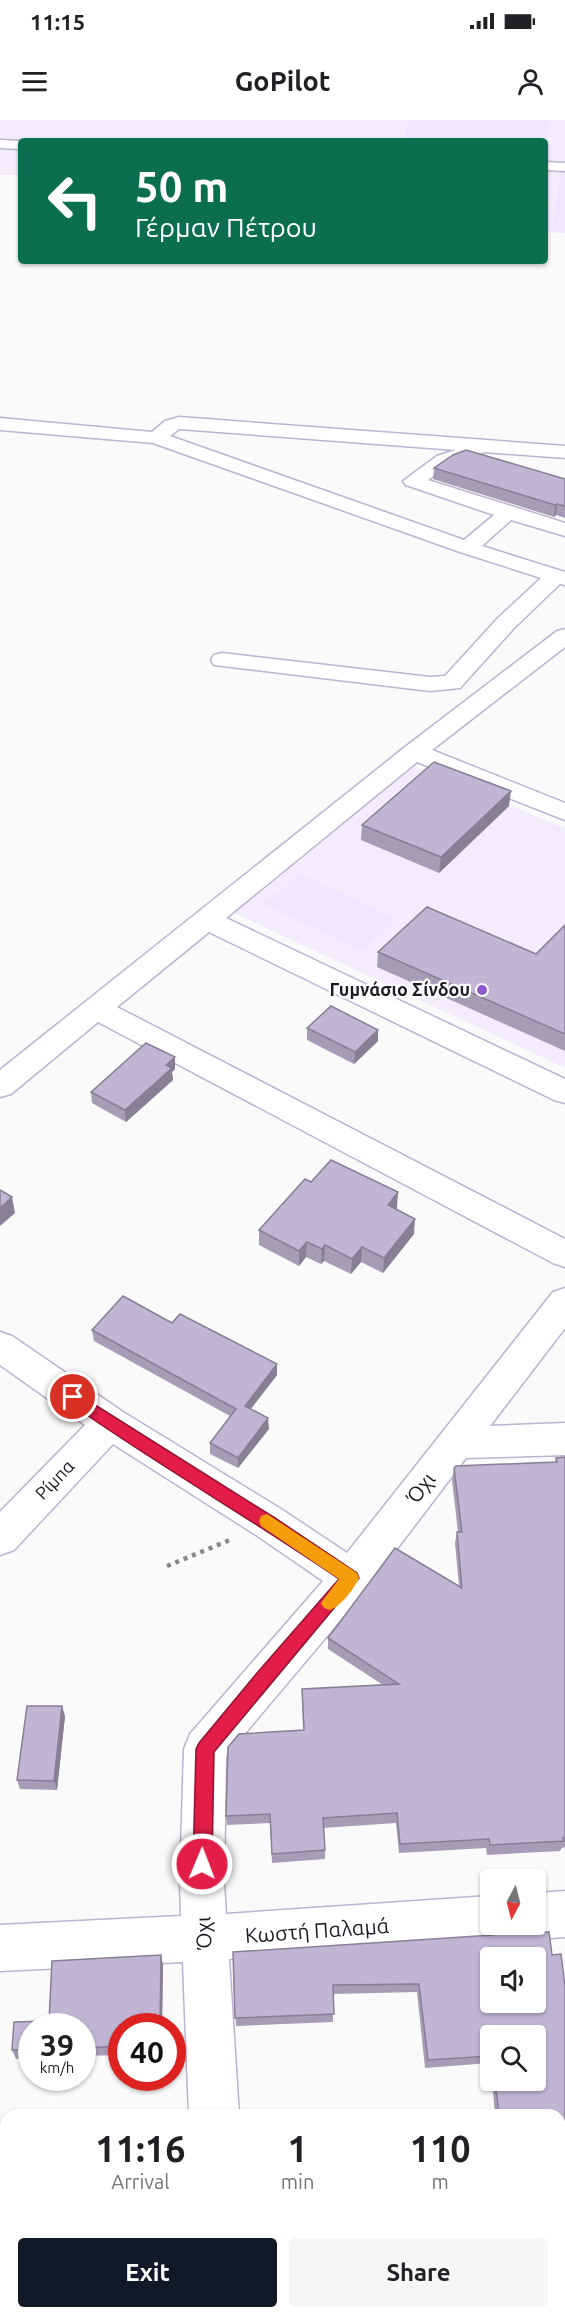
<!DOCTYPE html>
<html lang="en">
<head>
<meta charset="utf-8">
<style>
  :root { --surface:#fff; --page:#f6f6f6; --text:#202124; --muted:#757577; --accent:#111827 }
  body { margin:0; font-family:Ubuntu,sans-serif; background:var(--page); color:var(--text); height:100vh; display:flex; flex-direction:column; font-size:22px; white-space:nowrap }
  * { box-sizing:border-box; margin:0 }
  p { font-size:20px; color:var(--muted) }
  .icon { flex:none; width:33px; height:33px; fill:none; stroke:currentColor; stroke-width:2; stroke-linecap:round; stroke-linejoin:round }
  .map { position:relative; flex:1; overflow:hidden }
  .drawer { position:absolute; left:0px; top:1989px; width:566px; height:210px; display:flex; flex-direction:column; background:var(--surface); border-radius:18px 18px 0 0; box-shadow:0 2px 4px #0004 }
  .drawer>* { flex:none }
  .banner { position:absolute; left:18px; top:18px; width:530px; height:126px; border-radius:6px; box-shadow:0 2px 4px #0004; background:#0b6e4f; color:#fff; overflow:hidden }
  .needle { width:39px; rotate:187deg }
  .controls { position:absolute; left:480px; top:1749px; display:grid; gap:12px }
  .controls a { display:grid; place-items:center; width:66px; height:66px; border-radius:6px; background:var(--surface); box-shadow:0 2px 4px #0004; font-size:30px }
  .speed { position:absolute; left:18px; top:1893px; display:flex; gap:12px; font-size:30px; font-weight:700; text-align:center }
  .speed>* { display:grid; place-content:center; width:78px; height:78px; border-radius:50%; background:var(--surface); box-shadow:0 2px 4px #0004; line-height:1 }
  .speed small { font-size:15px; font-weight:400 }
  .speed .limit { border:9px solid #d22; background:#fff; color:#111 }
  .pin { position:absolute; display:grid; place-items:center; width:51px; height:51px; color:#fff; margin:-26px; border:3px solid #fff; border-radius:50%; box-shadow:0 2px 6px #0007 }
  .me { position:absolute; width:66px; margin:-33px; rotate:1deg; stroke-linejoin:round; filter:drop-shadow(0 0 4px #0008) }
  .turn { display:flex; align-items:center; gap:21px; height:126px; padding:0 18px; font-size:27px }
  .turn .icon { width:78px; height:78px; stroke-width:2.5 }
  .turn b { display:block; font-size:42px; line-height:51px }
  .eta { display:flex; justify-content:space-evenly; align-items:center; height:102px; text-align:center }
  .eta b { font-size:36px; font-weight:700; line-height:42px }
  .cta { display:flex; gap:12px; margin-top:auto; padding:12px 18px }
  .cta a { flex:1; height:69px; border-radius:6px; background:var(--accent); color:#fff; font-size:24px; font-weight:700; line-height:69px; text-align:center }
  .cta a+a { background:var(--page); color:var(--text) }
  .status { display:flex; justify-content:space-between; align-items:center; height:42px; padding:0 30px; background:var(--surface); direction:ltr }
  .status svg { height:16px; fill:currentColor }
  header { display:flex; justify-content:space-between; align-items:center; height:78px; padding:0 18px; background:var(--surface); font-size:27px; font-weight:700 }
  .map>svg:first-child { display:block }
</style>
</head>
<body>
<div class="status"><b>11:15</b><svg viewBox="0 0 49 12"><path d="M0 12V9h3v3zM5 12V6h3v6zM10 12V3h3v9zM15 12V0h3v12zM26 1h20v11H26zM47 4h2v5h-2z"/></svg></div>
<header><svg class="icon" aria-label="menu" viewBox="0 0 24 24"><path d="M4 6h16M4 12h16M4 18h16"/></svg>GoPilot<svg class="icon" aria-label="person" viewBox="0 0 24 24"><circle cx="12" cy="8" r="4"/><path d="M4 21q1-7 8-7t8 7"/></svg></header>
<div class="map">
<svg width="565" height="2199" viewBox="0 0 565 2199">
  <rect width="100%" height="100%" fill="#fafafa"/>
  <g fill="#f2ecfc">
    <polygon points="0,0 565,0 565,113 545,112 544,21 21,21 21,55 0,55"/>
    <polygon points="414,646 565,708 565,948 232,792"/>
  </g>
  <g fill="#efe6ff">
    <polygon points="408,0 548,0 545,42 544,21 403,21"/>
    <polygon points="562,49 565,50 565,113 552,111"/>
    <polygon points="301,754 397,799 361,831 264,784"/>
  </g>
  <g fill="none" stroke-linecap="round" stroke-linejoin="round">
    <defs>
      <g id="minor">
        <polygon points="0,20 21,21 21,29 0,28"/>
        <polygon points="544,42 565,43 565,51 544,50"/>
        <path d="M179 297 565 326V338L485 332 451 344 428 360 565 403V416L511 400 482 426 565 452V465L560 464 514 508 460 568 430 571 214 545 211 540 214 535 222 533 430 557 445 556 498 498 541 458 460 432 153 323 0 310V298L152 312 165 301ZM179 309 456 330 437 336 403 361 406 365 494 395 464 420 170 316Z"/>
        <polygon points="565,509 565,527 432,630 565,683 565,700 417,642 226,798 565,959 565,983 554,980 209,812 117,887 565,1119 565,1147 553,1143 98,902 11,974 0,977 0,950 405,627 557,511"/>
        <polygon points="565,1168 565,1208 490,1306 565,1303 565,1335 466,1338 365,1471 226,1636 224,1763 226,1794 490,1776 490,1804 511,1804 506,1815 490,1822 229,1839 239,1995 189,1995 183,1842 0,1851 0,1805 181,1796 180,1763 184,1629 190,1614 323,1461 256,1415 113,1324 14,1430 0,1435 0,1392 85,1305 0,1245 0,1212 12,1216 123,1292 284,1391 347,1433 553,1172"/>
        <polygon points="565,1771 565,1817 536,1819 520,1812 517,1804 536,1804 536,1773"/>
        <polygon points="199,2193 251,2193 252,2199 200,2199"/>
      </g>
    </defs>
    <use href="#minor" stroke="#beb2d1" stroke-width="3"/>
    <polyline stroke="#88868c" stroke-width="4.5" stroke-dasharray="4 5" stroke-linecap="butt" points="167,1446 230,1420"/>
    <use href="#minor" fill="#fff" fill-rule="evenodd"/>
  </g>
  <g fill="#a69cb6">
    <polygon points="434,348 565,359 565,398 556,395 554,397 433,359"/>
    <polygon points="509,686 439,753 361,720 362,705"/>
    <polygon points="565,805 565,931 377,847 378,832 536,834"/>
    <polygon points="307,908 378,910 378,921 354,944 307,920"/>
    <polygon points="175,937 175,949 172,952 173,960 126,1002 92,983 91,972"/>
    <polygon points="311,1062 397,1088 396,1089 414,1114 383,1153 361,1142 351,1154 324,1141 321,1144 306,1137 299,1146 259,1125 259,1110"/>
    <polygon points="172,1203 277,1255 251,1289 269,1309 238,1348 210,1334 210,1323 230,1296 94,1221 92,1210"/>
    <polygon points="565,1337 565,1727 562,1728 560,1731 487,1735 486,1728 399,1733 396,1703 323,1708 325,1730 325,1739 272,1743 270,1703 227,1705 226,1696 303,1610 302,1569 383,1565 328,1529 328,1518 459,1466 455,1423 457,1412 458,1412 452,1360 454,1348 555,1343 556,1338"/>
    <polygon points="65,1596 57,1670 20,1669 17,1660"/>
    <polygon points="233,1832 552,1835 565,1866 565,2104 560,2104 560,1995 495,1995 492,1960 536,1960 490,1916 490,1948 490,1943 425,1948 417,1872 333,1874 333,1902 236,1906"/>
    <polygon points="161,1835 163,1845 162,1906 122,1906 122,1935 82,1936 82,1906 32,1906 32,1938 16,1939 12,1930 14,1902 49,1901 52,1841"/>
  </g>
  <g fill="#877f94">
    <polygon points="557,384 556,395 554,397 555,385"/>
    <polygon points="511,671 509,686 439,753 441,737"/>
    <polygon points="378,910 378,921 354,944 355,932"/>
    <polygon points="175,937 175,949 172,952 173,960 126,1002 125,990 166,945"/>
    <polygon points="398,1072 397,1088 387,1101 388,1085"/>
    <polygon points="12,1077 15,1093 0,1106 0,1088"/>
    <polygon points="415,1099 414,1114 383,1153 384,1138"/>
    <polygon points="307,1122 306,1137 299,1146 299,1131"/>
    <polygon points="325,1125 324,1141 321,1144 322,1129"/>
    <polygon points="362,1127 361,1142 351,1154 352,1139"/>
    <polygon points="277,1244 277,1255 245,1296 245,1286"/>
    <polygon points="268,1298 269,1309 238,1348 238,1338"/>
    <polygon points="62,1586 65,1596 57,1670 54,1661"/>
    <polygon points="161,1835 163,1845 162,1906 160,1906"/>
  </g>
  <g fill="#c1b5d4" stroke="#877f94" stroke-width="1.5" fill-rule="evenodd">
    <polygon points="466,330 565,359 565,386 557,384 555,385 434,348 453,335"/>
    <polygon points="434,642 511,671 441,737 362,705"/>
    <polygon points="427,787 536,834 565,805 565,914 378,832"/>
    <polygon points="331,886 378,910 355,932 307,908"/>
    <polygon points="146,923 175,937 166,945 172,948 125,990 91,972"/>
    <polygon points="331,1040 398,1072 388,1085 415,1099 384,1138 362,1127 352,1139 325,1125 322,1129 307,1122 299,1131 259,1110 305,1059 311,1062"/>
    <polygon points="0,1070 12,1077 0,1088"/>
    <polygon points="123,1176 172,1203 180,1194 277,1244 245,1286 268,1298 238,1338 210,1323 236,1289 92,1210"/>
    <polygon points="565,1337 565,1718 563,1718 564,1721 490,1725 489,1719 400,1724 397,1693 323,1698 325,1730 272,1734 270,1694 226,1696 228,1627 239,1614 304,1610 302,1569 399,1564 328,1518 395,1428 462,1468 457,1412 462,1412 454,1348 456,1346 557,1342 556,1338"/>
    <polygon points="27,1586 62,1586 54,1661 17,1660"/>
    <path d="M527 1807 539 1812H549L552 1835 561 1834 565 1866V2098H560V1995H499L495 1960H536V1916H490V1936L428 1940 419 1864 333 1865 334 1894 235 1898 233 1832 493 1815 509 1808ZM490 1838H536V1882H490Z"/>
    <polygon points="161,1835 160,1906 122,1906 122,1926 82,1928 82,1906 32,1906 32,1929 12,1930 14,1902 49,1901 52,1841"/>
    <polygon points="54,2193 135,2193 134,2199 54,2199"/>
    <polygon points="275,2193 513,2193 514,2199 275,2199"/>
  </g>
  <path fill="#e11d48" stroke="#92132f" stroke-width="1.5" d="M73 1271 275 1398 357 1453 359 1458 214 1632 212 1744 209 1751 202 1753 196 1751 193 1744 196 1629 199 1623 257 1553 339 1459C250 1398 156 1344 68 1282L66 1277 68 1273Z"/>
  <path fill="#f59e0b" d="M267 1394 357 1453 359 1458C354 1469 341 1486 330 1490L324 1488 321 1483 339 1459 261 1406 259 1401 261 1396Z"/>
  <circle fill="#8f58cf" stroke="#fff" stroke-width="2" cx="482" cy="870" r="6"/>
  <g text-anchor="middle" stroke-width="4.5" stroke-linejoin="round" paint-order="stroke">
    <g font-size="18" font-weight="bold" fill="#1e1a25" stroke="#fff" text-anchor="end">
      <text x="470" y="876">Γυμνάσιο Σίνδου</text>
    </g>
    <g font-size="18" fill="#1e1a25" stroke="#fff">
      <text transform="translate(55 1360) rotate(-46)" y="6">Ρίμπα</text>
    </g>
    <g font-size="21" fill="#1e1a25" stroke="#fff">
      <text transform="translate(421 1368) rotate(-52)" y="7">Όχι</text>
      <text transform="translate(317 1811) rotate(-4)" y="7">Κωστή Παλαμά</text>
      <text transform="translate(204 1813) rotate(-92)" y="7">Όχι</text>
    </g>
  </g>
</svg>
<div class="controls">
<a><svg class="needle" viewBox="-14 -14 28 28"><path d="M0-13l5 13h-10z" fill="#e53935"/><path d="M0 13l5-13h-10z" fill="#757577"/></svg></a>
<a><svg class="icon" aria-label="sound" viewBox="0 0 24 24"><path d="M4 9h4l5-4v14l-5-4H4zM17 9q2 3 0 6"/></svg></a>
<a><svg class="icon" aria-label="search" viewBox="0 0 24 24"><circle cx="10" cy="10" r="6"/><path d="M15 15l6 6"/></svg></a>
</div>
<div class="speed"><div>39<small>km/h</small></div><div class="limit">40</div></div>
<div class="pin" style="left:73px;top:1277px;background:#d93025"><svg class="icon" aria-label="arrive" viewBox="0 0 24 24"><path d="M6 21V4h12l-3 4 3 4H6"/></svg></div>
<svg class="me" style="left:202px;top:1744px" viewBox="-20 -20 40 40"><circle r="17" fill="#e11d48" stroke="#fff" stroke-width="3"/><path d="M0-11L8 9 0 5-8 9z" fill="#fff"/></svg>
<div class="banner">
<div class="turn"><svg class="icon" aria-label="left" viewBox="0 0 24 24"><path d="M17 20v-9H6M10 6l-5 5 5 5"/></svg><div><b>50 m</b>Γέρμαν Πέτρου</div></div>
</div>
<section class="drawer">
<div class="eta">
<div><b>11:16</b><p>Arrival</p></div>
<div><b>1</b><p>min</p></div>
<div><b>110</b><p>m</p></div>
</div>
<div class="cta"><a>Exit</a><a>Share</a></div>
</section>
</div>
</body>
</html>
